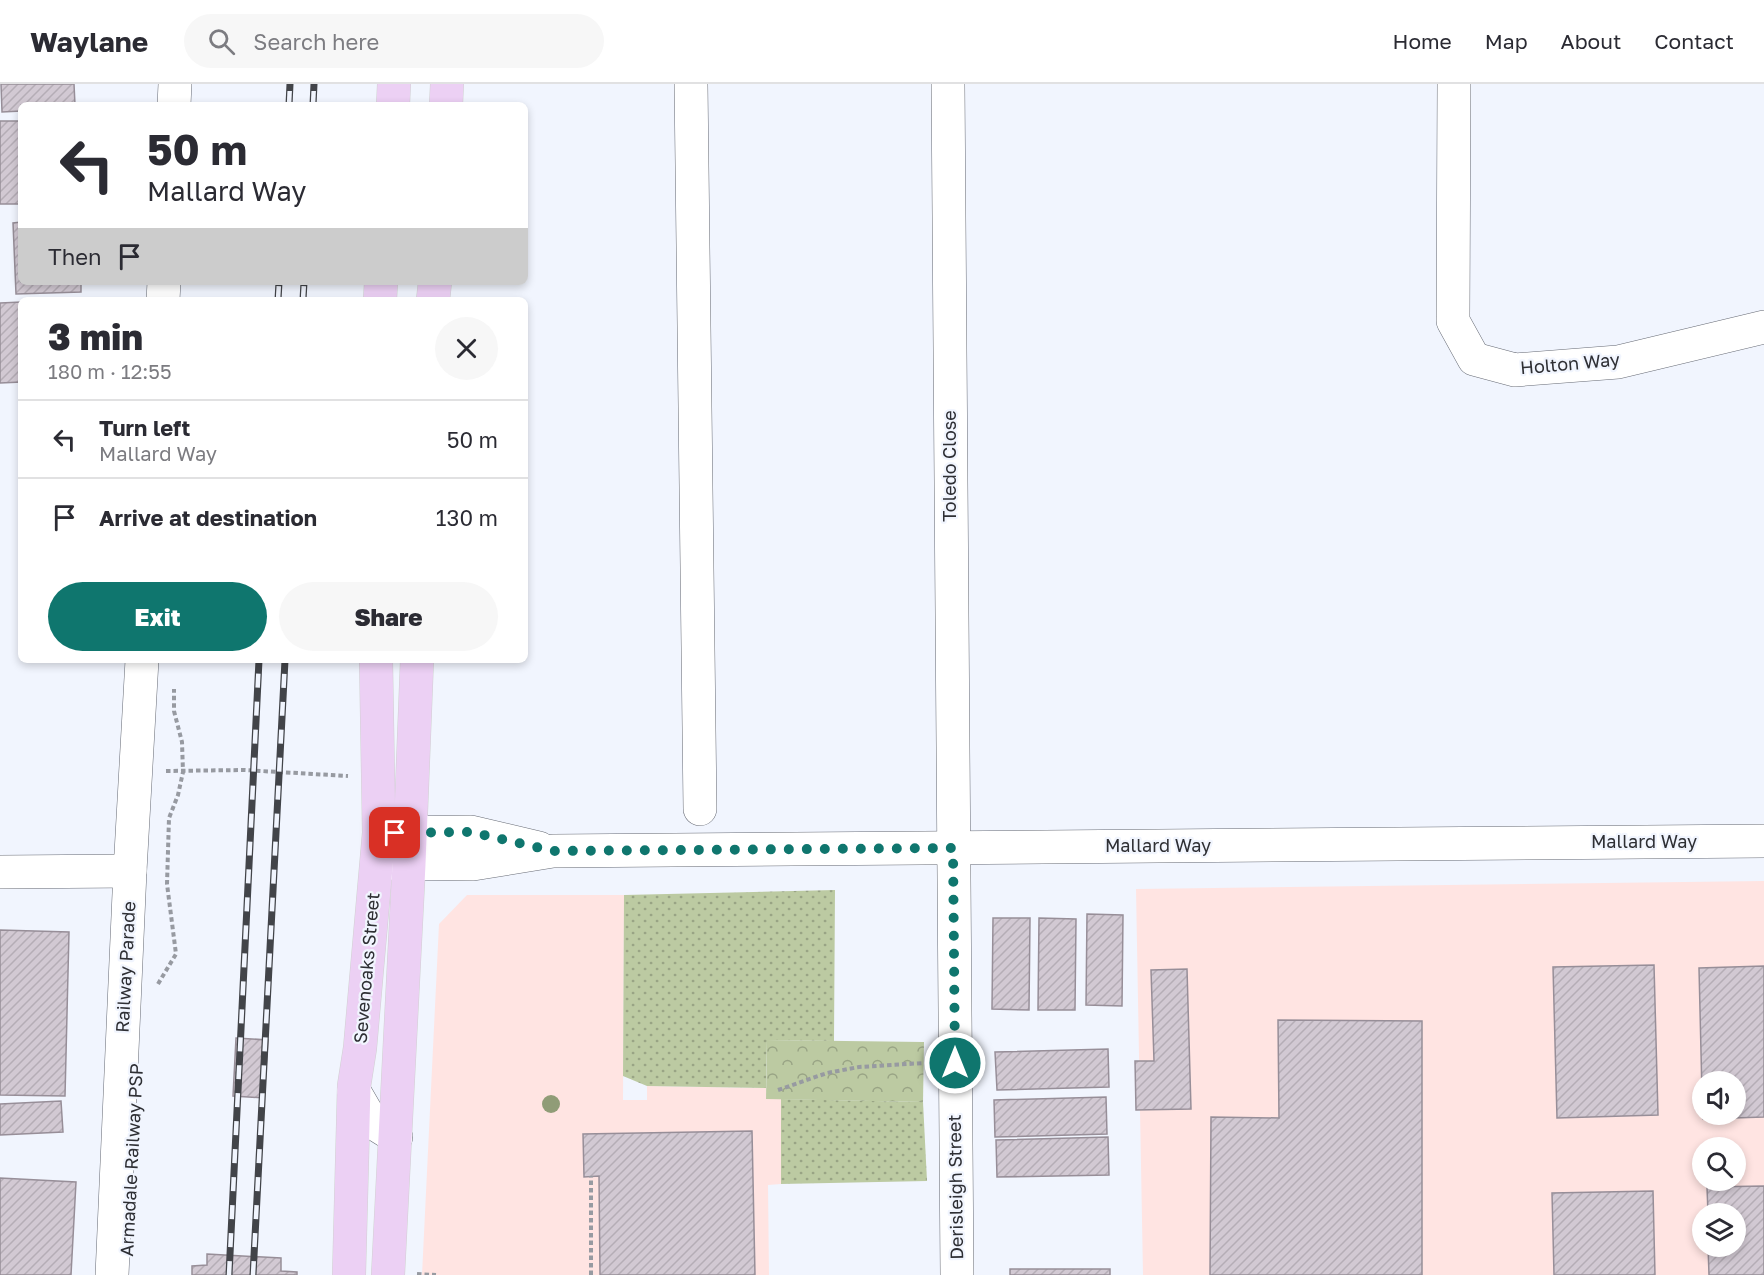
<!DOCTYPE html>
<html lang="en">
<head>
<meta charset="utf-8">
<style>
  :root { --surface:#fff; --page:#f7f7f7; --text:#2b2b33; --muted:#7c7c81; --line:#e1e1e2; --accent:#0f766e }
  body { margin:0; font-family:"Golos Text",sans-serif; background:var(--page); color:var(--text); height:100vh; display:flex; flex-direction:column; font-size:22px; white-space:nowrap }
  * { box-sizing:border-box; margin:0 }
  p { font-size:20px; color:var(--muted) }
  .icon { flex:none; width:33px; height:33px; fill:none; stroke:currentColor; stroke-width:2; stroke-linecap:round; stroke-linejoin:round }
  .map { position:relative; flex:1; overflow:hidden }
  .panel { position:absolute; left:18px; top:213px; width:510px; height:366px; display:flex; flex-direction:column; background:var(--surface); border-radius:9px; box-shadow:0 3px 9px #0003 }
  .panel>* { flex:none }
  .hud { position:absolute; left:18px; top:18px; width:510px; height:183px; border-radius:9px; box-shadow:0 3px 9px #0003; background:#fff; color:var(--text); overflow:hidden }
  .fabs { position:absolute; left:1692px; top:987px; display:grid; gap:12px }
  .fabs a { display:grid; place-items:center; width:54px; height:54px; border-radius:50%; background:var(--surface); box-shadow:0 3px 9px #0003; font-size:30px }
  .pin { position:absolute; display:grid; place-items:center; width:51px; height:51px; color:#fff; margin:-26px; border-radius:12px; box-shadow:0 3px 9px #0006 }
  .me { position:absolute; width:66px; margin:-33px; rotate:0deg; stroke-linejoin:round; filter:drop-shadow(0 0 4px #0008) }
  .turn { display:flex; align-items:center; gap:21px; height:126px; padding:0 30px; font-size:27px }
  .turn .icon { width:78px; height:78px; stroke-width:2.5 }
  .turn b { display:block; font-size:42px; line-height:51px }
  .then { display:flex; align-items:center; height:57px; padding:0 30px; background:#0003; gap:12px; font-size:22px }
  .round { display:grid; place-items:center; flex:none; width:63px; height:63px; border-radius:32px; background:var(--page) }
  .head { display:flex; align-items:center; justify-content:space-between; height:102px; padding:0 30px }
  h1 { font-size:36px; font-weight:800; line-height:45px }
  .action { display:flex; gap:12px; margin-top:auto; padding:12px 30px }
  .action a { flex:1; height:69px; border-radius:36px; background:var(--accent); color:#fff; font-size:24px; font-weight:800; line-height:69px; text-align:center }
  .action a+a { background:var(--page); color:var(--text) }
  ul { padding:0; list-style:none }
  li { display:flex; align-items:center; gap:18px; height:78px; padding:0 30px; border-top:2px solid var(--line) }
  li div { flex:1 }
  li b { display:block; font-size:22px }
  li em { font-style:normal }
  header { display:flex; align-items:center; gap:36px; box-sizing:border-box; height:84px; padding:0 30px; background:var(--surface); border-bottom:2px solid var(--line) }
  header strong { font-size:28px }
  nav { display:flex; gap:33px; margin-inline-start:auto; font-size:21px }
  .search { width:420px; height:54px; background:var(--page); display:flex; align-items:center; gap:15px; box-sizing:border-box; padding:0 21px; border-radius:33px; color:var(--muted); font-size:22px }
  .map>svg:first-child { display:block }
</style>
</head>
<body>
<header>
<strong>Waylane</strong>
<div class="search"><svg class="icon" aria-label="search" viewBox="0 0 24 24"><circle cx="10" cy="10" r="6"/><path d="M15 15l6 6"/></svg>Search here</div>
<nav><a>Home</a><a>Map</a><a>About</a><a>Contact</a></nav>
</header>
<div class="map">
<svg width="1764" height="1191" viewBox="0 0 1764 1191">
  <defs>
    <pattern id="grass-dots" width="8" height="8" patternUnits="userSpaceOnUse" patternTransform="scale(1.5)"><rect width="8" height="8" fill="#bccaa2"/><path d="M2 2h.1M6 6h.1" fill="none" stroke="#99a485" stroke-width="1.8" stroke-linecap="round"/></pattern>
    <pattern id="forest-crowns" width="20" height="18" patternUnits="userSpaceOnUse" patternTransform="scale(1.5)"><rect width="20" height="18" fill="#bccaa2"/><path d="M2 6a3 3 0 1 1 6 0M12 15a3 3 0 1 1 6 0" fill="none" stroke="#99a485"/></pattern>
    <pattern id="building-hatch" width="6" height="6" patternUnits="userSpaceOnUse" patternTransform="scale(1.5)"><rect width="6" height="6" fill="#d2c9d3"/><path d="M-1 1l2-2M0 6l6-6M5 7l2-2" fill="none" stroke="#b5adb6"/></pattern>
  </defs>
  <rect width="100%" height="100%" fill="#f1f5fe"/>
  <g fill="#ffe4e2" fill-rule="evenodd">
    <path d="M1764 797V1191H1143L1136 805ZM1702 998H1736V1030H1702ZM1702 1064H1736V1096H1702ZM1702 1130H1736V1162H1702Z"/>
    <polygon points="467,811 624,811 623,1016 647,1016 647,1002 766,1004 767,1015 781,1015 781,1100 768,1101 769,1191 422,1191 439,840"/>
  </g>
  <g fill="url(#grass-dots)">
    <polygon points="835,806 834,957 767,956 766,1004 647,1002 623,992 624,811"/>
    <polygon points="781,1015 923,1018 927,1097 781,1100"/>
  </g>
  <polygon fill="url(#forest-crowns)" points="767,956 924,958 923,1018 766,1015"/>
  <g fill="url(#building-hatch)" stroke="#978e98" stroke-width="1.5">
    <polygon points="1,0 74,0 75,21 21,21 21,27 2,28"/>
    <rect x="0" y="37" width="21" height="83"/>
    <polygon points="21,138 21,198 81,198 81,208 16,210 13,139"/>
    <polygon points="21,218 21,298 0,299 0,219"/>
    <polygon points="1087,830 1123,831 1122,922 1086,921"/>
    <polygon points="993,834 1030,834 1029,926 992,925"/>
    <polygon points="1039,834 1076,835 1075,926 1038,926"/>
    <polygon points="0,846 69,848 65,1012 0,1011"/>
    <polygon points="1654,881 1658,1031 1557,1034 1553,883"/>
    <polygon points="1764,882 1764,1033 1703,1035 1703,1030 1736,1030 1736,998 1702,998 1702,1010 1699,884"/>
    <polygon points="1187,885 1191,1025 1136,1026 1135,977 1154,977 1151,886"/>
    <polygon points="1278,936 1422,937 1422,1191 1210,1191 1211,1033 1279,1034"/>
    <polygon points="236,954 268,956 264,1014 233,1012"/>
    <polygon points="1108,965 1109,1003 997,1006 995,968"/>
    <polygon points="1106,1013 1107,1050 995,1053 994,1016"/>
    <polygon points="61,1017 63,1048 0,1051 0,1020"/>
    <polygon points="752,1047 755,1191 600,1191 599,1092 584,1093 583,1050"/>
    <polygon points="1108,1053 1109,1091 997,1093 996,1056"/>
    <polygon points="0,1094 76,1098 71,1191 0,1191"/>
    <polygon points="1764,1102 1764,1191 1709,1191 1708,1162 1736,1162 1736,1130 1708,1130 1707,1103"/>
    <polygon points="1653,1107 1655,1191 1554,1191 1552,1109"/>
    <polygon points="207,1170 281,1174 281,1187 297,1188 297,1191 192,1191 192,1182 207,1181"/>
    <rect x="1010" y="1185" width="100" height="6"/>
  </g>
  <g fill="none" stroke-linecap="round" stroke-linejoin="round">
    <defs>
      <g id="minor">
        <polyline points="691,0 700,725"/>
        <polyline points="948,0 957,1191"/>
        <polyline points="1454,0 1453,237 1474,275 1515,286 1618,278 1764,243"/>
        <polyline points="174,21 175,0"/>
        <polyline points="163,216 164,198"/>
        <polyline points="383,749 471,748 539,764"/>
        <polyline points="381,779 473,780 553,767 1764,757"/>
        <polyline points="0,788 130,787"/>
        <polyline points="354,1007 372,1038 396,1053"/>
        <polyline points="112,1191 130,787 142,576"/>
      </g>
      <g id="major">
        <polyline points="393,21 394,0"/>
        <polyline points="446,21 447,0"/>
        <polyline points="380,216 381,198"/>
        <polyline points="433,216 435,198"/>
        <polyline points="349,1191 354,1002 360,964 379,749 376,576"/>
        <polyline points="388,1191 409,780 417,576"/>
      </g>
    </defs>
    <use href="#minor" stroke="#676b75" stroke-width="34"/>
    <use href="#major" stroke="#d1d1d2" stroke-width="34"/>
    <g stroke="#979aa1" stroke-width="4" stroke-dasharray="4.5 3" stroke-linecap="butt">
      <polyline points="166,687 244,686 348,692"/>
      <polyline points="158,900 176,870 167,800 169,734 178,711 183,688 182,658 174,627 174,605"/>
      <polyline points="778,1006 827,989 859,983 924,979"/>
      <polyline points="417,1190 436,1191"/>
      <polyline points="591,1191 591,1092"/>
    </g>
    <use href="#minor" stroke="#fff" stroke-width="33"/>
    <use href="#major" stroke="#ecd0f4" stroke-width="33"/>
    <defs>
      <g id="rail">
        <polyline points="289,21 290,0"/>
        <polyline points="313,21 314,0"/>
        <polyline points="278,216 279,198"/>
        <polyline points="303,216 304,198"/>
        <polyline points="229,1191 259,576"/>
        <polyline points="253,1191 285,576"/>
      </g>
    </defs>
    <use href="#rail" stroke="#424449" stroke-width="7"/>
    <use href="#rail" stroke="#f1f5fe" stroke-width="4.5" stroke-dasharray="14" stroke-linecap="butt"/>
  </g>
  <circle fill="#909c77" cx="551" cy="1020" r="9"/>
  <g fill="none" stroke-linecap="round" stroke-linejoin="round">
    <polyline stroke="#0f766e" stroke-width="10" stroke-dasharray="0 18" points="395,749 471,748 553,767 953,764 955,979"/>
  </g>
  <g text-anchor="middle" stroke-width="4.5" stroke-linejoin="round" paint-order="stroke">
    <g font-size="18" fill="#2e2f34" stroke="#f1f5fe">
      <text transform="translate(1570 280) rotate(-5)" y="6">Holton Way</text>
      <text transform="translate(950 382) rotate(-90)" y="6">Toledo Close</text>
      <text x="1644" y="764">Mallard Way</text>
      <text x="1158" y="768">Mallard Way</text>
      <text transform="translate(126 883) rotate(-87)" y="6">Railway Parade</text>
      <text transform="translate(367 884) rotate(-85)" y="6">Sevenoaks Street</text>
      <text transform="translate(132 1076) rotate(-87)" y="6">Armadale Railway PSP</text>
      <text transform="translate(956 1103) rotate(-91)" y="6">Derisleigh Street</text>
    </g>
  </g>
</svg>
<div class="fabs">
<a><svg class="icon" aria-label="sound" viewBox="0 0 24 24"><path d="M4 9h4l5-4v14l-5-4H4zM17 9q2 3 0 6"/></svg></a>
<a><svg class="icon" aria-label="search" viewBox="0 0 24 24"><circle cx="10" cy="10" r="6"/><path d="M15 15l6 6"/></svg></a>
<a><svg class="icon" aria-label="layers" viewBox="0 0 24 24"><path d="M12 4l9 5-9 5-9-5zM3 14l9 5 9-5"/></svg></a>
</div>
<div class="pin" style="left:395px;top:749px;background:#d93025"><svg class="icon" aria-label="arrive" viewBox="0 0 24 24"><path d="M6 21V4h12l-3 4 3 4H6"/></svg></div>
<svg class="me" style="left:955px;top:979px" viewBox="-20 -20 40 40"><circle r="17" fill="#0f766e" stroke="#fff" stroke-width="3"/><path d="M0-11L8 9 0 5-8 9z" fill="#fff"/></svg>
<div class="hud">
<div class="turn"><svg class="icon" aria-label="left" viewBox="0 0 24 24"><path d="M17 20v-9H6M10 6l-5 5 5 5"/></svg><div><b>50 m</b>Mallard Way</div></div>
<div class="then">Then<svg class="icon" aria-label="arrive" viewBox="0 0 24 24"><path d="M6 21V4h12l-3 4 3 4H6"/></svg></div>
</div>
<section class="panel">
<div class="head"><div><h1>3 min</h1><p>180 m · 12:55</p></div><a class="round"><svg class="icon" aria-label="close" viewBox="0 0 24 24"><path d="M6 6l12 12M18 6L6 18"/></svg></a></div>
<ul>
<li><svg class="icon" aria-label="left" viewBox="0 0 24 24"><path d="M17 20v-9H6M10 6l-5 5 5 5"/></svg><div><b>Turn left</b><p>Mallard Way</p></div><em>50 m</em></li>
<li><svg class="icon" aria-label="arrive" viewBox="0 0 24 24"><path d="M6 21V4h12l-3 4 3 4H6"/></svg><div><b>Arrive at destination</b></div><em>130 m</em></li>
</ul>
<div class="action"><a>Exit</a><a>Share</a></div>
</section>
</div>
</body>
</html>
